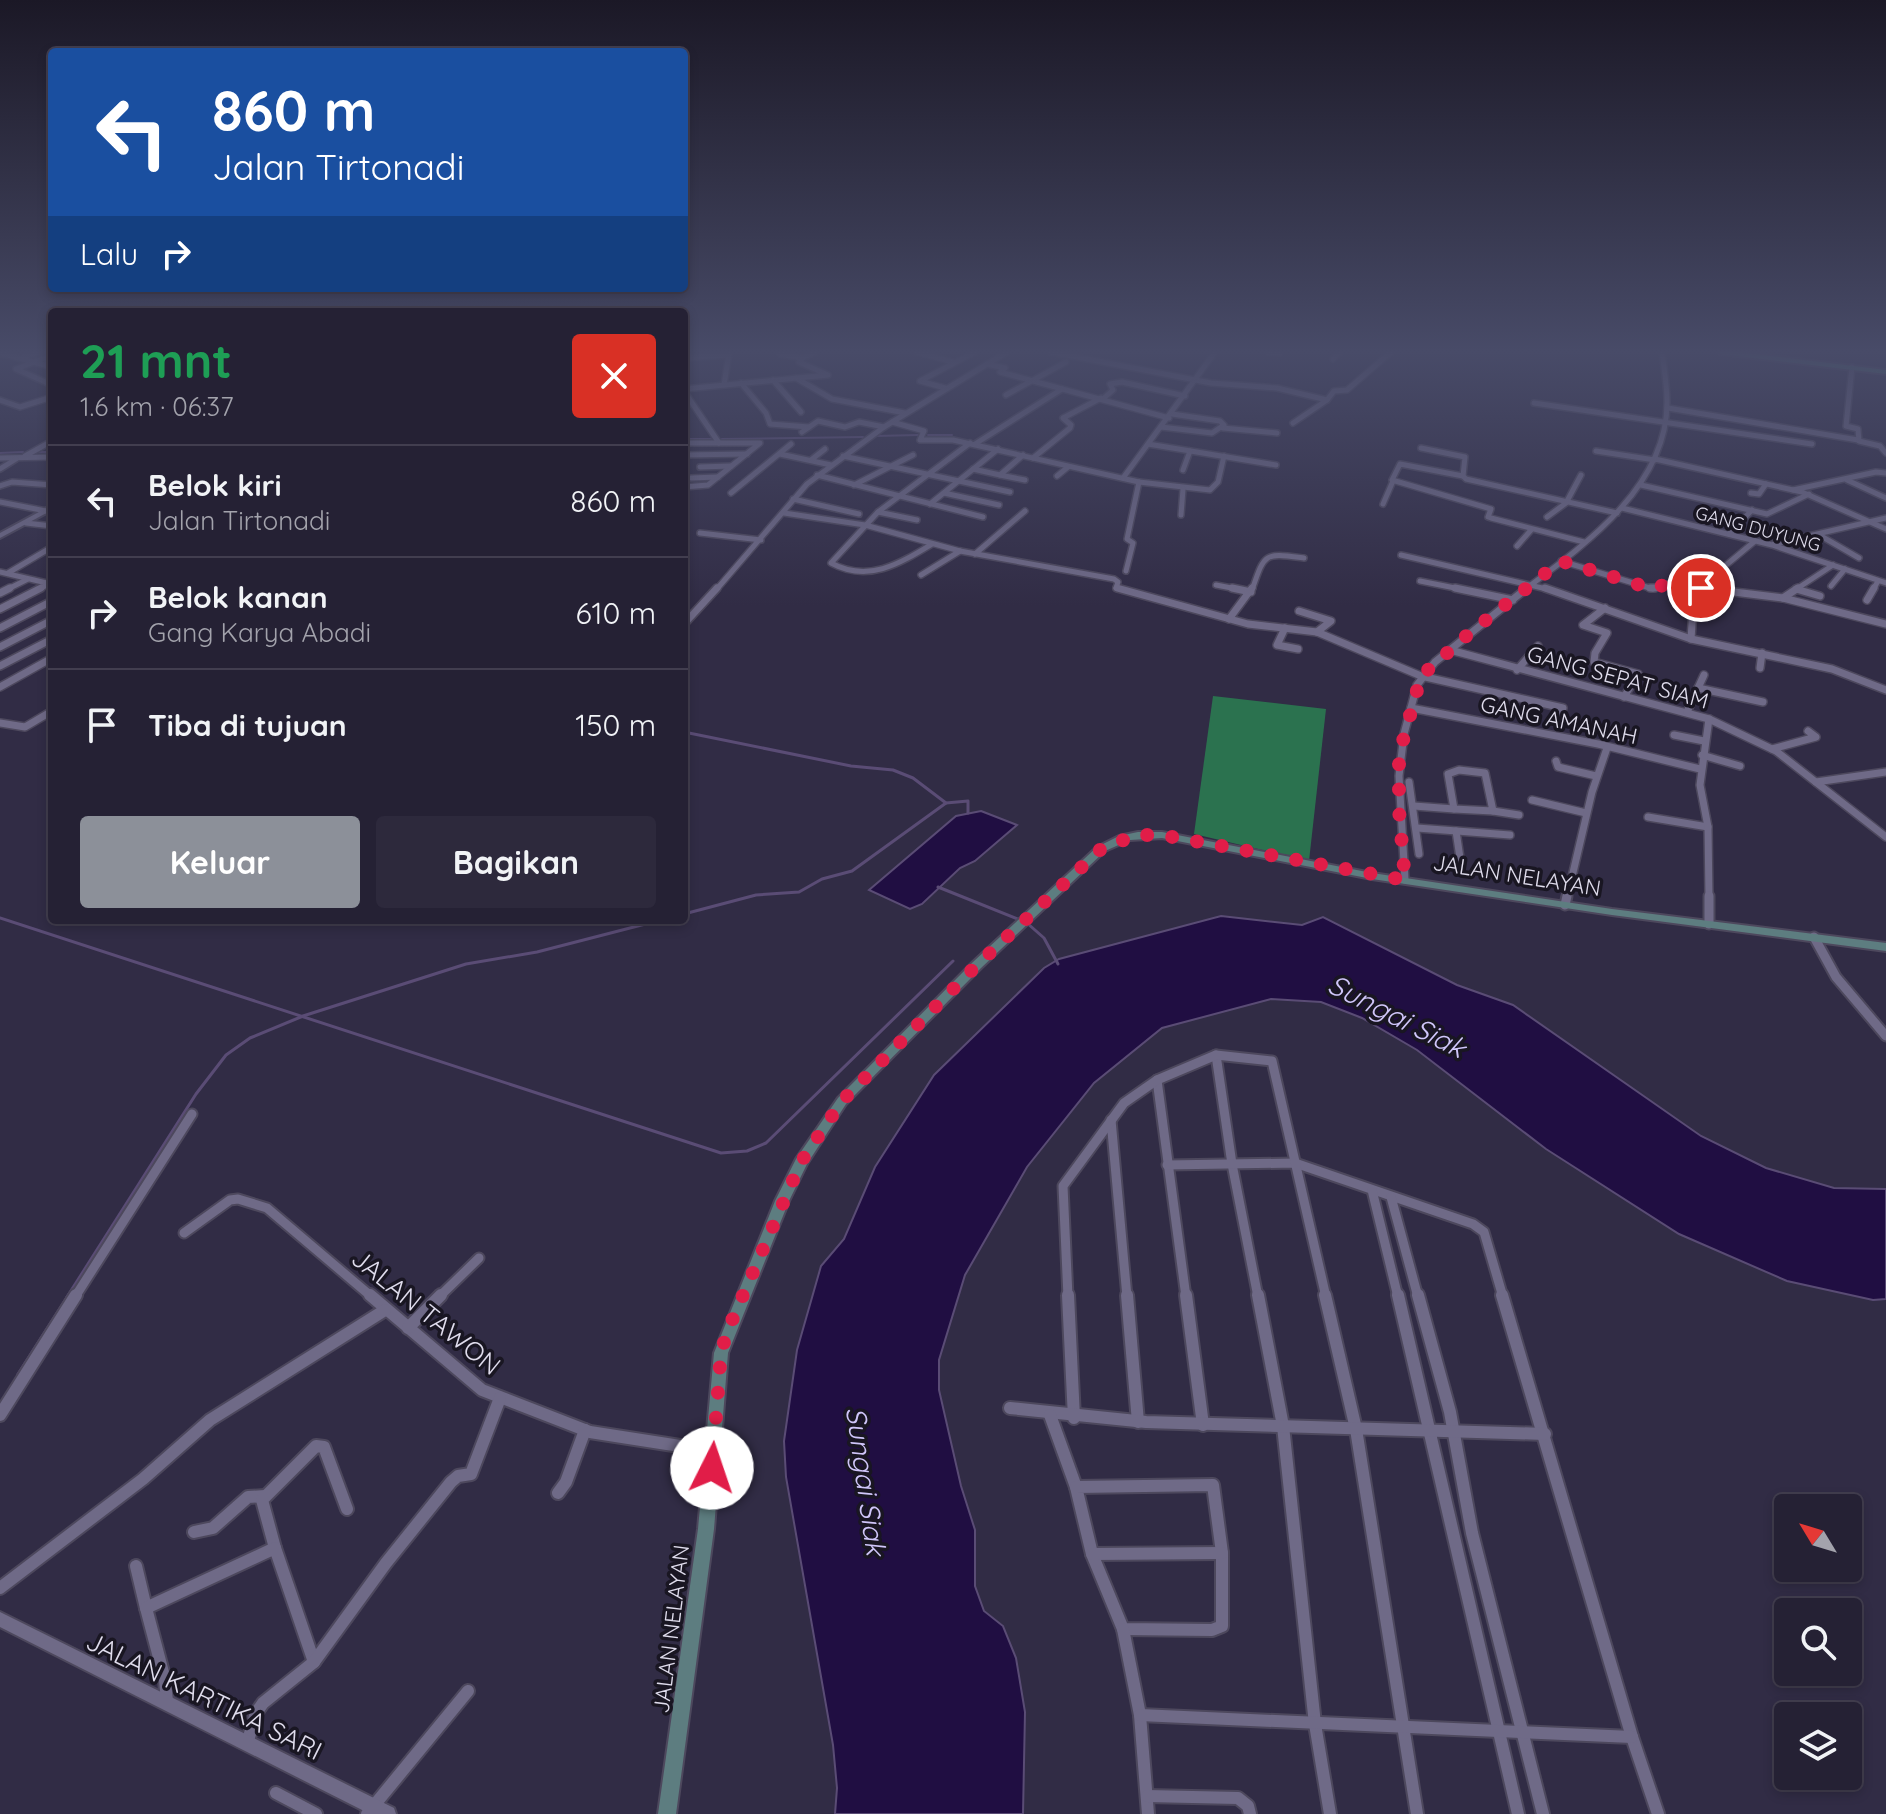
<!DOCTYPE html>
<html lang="id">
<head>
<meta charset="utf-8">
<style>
  :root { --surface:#252134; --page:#2d293c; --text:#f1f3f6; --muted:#a3a3ac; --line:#423e4f; --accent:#8c9099 }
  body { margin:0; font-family:Quicksand,sans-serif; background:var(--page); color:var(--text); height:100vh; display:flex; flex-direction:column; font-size:30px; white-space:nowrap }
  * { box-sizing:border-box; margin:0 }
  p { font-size:26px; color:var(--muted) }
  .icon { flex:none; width:44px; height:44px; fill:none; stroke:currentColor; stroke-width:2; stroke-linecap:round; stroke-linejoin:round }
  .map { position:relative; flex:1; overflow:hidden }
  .panel { position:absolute; left:48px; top:308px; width:640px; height:616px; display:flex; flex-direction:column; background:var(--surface); border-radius:8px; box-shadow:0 4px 12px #0003,0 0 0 2px var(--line) }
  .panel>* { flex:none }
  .hud { position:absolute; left:48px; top:48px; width:640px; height:244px; border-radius:8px; box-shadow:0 4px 12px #0003,0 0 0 2px var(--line); background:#1a4fa0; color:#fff; overflow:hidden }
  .needle { width:52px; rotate:308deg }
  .tools { position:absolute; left:1774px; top:1494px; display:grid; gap:16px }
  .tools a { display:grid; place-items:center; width:88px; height:88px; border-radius:8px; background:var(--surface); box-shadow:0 4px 12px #0003,0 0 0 2px var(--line); font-size:40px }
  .pin { position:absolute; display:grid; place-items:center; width:68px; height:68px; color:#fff; margin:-34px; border:4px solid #fff; border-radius:50%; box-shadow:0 2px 8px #0007 }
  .me { position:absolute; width:88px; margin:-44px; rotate:4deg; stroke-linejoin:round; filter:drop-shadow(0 0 6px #0008) }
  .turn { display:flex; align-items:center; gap:28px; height:168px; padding:0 32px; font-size:36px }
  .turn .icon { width:104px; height:104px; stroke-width:2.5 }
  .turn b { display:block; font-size:56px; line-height:68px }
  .then { display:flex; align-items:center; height:76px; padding:0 32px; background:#0003; gap:16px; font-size:30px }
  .round { display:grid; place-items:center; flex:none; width:84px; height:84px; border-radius:8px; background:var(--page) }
  .head { display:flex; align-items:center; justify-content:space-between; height:136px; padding:0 32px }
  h1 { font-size:48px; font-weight:700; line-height:60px; color:#1e9e55 }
  .button { display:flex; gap:16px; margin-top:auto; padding:16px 32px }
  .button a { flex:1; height:92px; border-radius:8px; background:var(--accent); color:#fff; font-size:32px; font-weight:700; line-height:92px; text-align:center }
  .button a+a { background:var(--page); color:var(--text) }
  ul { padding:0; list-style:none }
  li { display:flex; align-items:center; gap:24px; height:112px; padding:0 32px; border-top:2px solid var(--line) }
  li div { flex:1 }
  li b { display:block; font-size:30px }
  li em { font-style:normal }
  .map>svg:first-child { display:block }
</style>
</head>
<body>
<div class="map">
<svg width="1886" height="1814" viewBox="0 0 1886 1814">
  <rect width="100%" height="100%" fill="#312c45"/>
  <polygon fill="#2b724f" points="1213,696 1326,709 1309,861 1194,834"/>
  <g fill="#200e42" stroke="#5a4c75" stroke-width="2">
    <polygon points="981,811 1017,825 975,861 960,868 922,904 910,909 869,890 956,816"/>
    <polygon points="1221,916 1302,925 1323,917 1457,985 1513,1005 1701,1136 1766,1168 1834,1188 1886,1189 1886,1299 1873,1300 1787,1281 1679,1234 1546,1149 1417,1050 1362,1018 1321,1002 1271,999 1162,1028 1094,1083 1027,1167 965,1275 939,1360 939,1390 961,1486 975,1530 975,1586 984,1611 1003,1626 1016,1658 1025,1712 1023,1814 835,1814 837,1788 833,1745 786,1477 784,1441 797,1350 821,1266 844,1239 875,1167 934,1075 1044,968 1059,959"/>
  </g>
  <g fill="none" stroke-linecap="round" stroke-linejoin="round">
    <g stroke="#5a4c75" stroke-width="2">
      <polyline points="928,435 952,435"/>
      <polyline points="875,436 918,435"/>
      <polyline points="684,439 712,439"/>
      <polyline points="722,439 863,437"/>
      <polyline points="38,452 52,452"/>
      <polyline points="0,453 23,452"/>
    </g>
    <g stroke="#5a4c75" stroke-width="3">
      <polyline points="684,732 851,766 893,770 913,778 946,803 968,801 968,813"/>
      <polyline points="938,887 1020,920"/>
      <polyline points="684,914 756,895 799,892 822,879 852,871 946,803"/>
      <polyline points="0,918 721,1153 747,1151 766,1143 953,961"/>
      <polyline points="1027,923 1044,938 1058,964"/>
      <polyline points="67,1297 196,1094 226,1055 250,1038 303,1016 466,964 537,952 661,920"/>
    </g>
    <polyline stroke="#5a4c75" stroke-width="4" points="18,1375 69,1295"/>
    <defs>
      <g id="minor-far3">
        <polyline points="917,352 953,362"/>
        <polyline points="1051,352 1211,383 1277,388 1327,400"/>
        <polyline points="1268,352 1280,353"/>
        <polyline points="0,353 52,367"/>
        <polyline points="780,354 802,358"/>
        <polyline points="52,355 16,369 52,385"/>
        <polyline points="21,358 39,352"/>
        <polyline points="684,358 728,355"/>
        <polyline points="802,358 815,352"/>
        <polyline points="1333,359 1340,352"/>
        <polyline points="987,364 1005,368 1000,372 1169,418"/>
        <polyline points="1852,367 1846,426 1858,429 1859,441 1880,446 1886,453"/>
        <polyline points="796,378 832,399 905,413"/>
        <polyline points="773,380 801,412"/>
        <polyline points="741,383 766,413 770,424 809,427"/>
        <polyline points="724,385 729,353"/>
        <polyline points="945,388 920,381 975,352"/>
        <polyline points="684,389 828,375 799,362 802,358"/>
        <polyline points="684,391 719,443"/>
        <polyline points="1006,395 1066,362"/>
        <polyline points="1104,398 1113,390 1110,384 1122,382 1185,396"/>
        <polyline points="0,400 20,407 52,397"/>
        <polyline points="1534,403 1812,444"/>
        <polyline points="1668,408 1858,440"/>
        <polyline points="892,422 924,431 920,440 953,440 1139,482 1127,539 1133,543 1126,571"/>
        <polyline points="1293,423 1327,400 1334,391 1347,390 1391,352"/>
        <polyline points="1161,427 1212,433 1224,425 1220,421 1172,414"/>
        <polyline points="1223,428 1277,433"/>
        <polyline points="802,432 818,421 845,427 859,422 884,427"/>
        <polyline points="684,443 760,443 708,485 684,487"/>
        <polyline points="975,444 1062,389"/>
        <polyline points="1148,444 1276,465"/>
        <polyline points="1421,448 1465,457 1463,476 1466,479 1617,513"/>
        <polyline points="1596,451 1655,460"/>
        <polyline points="780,454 831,465"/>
        <polyline points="684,455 747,454"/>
        <polyline points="1023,455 1000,475 1025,480"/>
        <polyline points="25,456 52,441"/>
        <polyline points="843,456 1010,492"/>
        <polyline points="0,458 52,457"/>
        <polyline points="1033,458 1070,428 1071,425 1063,418 1101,398"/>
        <polyline points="1655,459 1802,492 1886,529"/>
        <polyline points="811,460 825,449"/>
        <polyline points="700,467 731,466"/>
        <polyline points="0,469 16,459"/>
        <polyline points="973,469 1000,475"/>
        <polyline points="1183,470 1190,451"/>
        <polyline points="817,475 983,517"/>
        <polyline points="1057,476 1068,467"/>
        <polyline points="1463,476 1400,464 1392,480 1491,509 1488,517 1491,518 1584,542"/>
        <polyline points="691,478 718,477"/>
        <polyline points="1123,478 1215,352"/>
        <polyline points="1847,480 1886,498"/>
        <polyline points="1139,482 1210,490 1218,482 1224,456"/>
        <polyline points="854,485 913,455"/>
        <polyline points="1641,485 1767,514 1809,494"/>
        <polyline points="0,486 12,482 52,485"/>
        <polyline points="1793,490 1876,472 1886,473"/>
        <polyline points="731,493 791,444"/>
        <polyline points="944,493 999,505"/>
        <polyline points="1751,493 1759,494 1766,484"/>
        <polyline points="793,499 859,514"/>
        <polyline points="0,502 46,511"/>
        <polyline points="930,504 998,449"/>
        <polyline points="1383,504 1393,481"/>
        <polyline points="1622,508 1772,545 1886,583"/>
        <polyline points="878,512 917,520"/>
        <polyline points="784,513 865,525 960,551 1114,579 1118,582 1116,588 1124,590"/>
        <polyline points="1181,515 1183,489"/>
        <polyline points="1547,517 1566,503 1581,475"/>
        <polyline points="26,523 52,526"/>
        <polyline points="700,533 761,540"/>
        <polyline points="1729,534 1752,510"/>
        <polyline points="1821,536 1859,558"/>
        <path d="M932 544C899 564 868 583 831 563L878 512 970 443"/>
        <polyline points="1774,544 1886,518"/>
        <polyline points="1517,546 1531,530"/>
        <polyline points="975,554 1025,511"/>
        <polyline points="1401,555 1551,590"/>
        <polyline points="1561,561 1653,589 1666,584 1717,590"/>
        <polyline points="0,572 51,584"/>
        <polyline points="8,573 52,547"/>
        <polyline points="921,575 960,551"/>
        <polyline points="1420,581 1465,590"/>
        <polyline points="1216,585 1242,590"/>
        <polyline points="1831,586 1845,569"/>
        <polyline points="1796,589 1800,590"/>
        <polyline points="6,590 28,579"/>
        <polyline points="37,590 49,584"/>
        <polyline points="716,590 807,484 884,427 1007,352"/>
        <path d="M1252 590C1265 552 1264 553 1304 558"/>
        <path d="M1524 590C1585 545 1668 486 1667 401 1667 385 1664 368 1662 352"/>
        <polyline points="1701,590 1707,581 1755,541"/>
        <polyline points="1795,590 1833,565"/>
        <polyline points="1873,590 1878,581"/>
      </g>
      <g id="minor-far2">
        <polyline points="1117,588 1248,624 1317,632 1421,676 1563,708 1559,722"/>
        <polyline points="1232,588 1251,592"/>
        <polyline points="1455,588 1513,600"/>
        <polyline points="1545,588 1691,639 1832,669 1886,690"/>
        <polyline points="1650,588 1655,588"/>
        <polyline points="1701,588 1783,598 1886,624"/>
        <polyline points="1796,589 1820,596"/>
        <polyline points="0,593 10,588"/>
        <polyline points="1783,598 1798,588"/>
        <polyline points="1699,599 1701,588"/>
        <polyline points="1867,600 1874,588"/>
        <polyline points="1605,608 1583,625 1607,633 1595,653 1594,662 1638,674 1624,697"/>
        <polyline points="0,609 41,588"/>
        <polyline points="1299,611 1331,621 1317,632"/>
        <polyline points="1229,619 1252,588"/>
        <polyline points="684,624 717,588"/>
        <polyline points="0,628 52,601"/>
        <polyline points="1285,628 1277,645 1298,649"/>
        <polyline points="1691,639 1693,609"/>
        <polyline points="0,647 52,620"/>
        <polyline points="1450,650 1709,719 1776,751 1886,837"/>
        <polyline points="0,666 52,639"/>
        <polyline points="1760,668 1762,653"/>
        <polyline points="1517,670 1538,646"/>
        <polyline points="0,687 52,658"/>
        <polyline points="1698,688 1763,702"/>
        <polyline points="1411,708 1598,744 1700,769"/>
        <polyline points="1687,712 1704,675"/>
        <polyline points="0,723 25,727 52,711"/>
        <polyline points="1674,735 1704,741"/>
        <polyline points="1772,749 1816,737 1808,731"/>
        <polyline points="1702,755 1740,766"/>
        <polyline points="1556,761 1558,767 1596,776"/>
        <polygon points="1459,770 1485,773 1493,811 1454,809 1448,774"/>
        <polyline points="1409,782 1419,854"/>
        <polyline points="1816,782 1886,772"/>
        <polyline points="1532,800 1586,813"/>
        <polyline points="1414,806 1454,809"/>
        <polyline points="1493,811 1519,815"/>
        <polyline points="1648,817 1708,827"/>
        <polyline points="1417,828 1510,835"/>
        <polyline points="1456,831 1460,858"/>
        <polyline points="1405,880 1399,776 1404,734 1417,685 1435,662 1527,588"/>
        <polyline points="1567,898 1592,792 1607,748"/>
        <polyline points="1709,898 1708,827 1700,785 1709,719"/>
      </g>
      <g id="minor-far1">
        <polyline points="1709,896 1709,924"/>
        <polyline points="1565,905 1567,896"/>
        <polyline points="1814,937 1836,977 1886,1036"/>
        <polyline points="1216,1055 1232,1164 1258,1297"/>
        <polyline points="1157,1080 1186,1297"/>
        <polyline points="1111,1120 1127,1297"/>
        <polyline points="1167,1165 1295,1163 1473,1224 1484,1232 1503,1297"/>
        <polyline points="1372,1190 1398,1297"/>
        <polyline points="1391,1197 1418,1297"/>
        <polyline points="184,1233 230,1200 238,1199 267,1208 372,1297"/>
        <polyline points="75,1297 192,1114"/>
        <polyline points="439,1297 479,1258"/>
        <polyline points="1068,1297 1063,1186 1124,1103 1157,1080 1216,1055 1272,1061 1326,1297"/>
      </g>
      <g id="minor">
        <polyline points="370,1295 482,1390 590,1432 712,1451"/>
        <polyline points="1068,1295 1074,1418"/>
        <polyline points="1127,1295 1138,1422"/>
        <polyline points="1186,1295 1203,1425"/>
        <polyline points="1258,1295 1283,1426 1315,1724 1330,1814"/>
        <polyline points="1325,1295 1356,1429 1417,1814"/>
        <polyline points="1398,1295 1518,1814"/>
        <polyline points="1418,1295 1450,1412 1472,1533 1543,1814"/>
        <polyline points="1502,1295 1632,1737 1658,1814"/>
        <polyline points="408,1328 441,1295"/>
        <polyline points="1010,1408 1146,1422 1545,1434"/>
        <polyline points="0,1415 76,1295"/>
        <polyline points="1050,1415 1076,1487"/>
        <polygon points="1213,1485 1222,1553 1222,1626 1212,1630 1123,1629 1092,1554 1076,1487"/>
        <polyline points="558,1493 566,1482 585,1430"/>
        <polyline points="194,1532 213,1528 248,1497 265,1496"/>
        <polyline points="275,1548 262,1500 316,1446 324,1447 347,1509"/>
        <polyline points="1092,1554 1222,1553"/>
        <polyline points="136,1566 146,1608"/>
        <polyline points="0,1588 143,1479 210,1420 385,1310"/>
        <polyline points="1123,1629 1140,1715 1148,1814"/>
        <polyline points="167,1702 165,1680 146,1608 275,1548 314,1662"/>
        <polyline points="1140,1715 1632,1737"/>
        <polyline points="247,1744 256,1713 263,1703 314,1662 386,1563 451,1482 458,1476 471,1474 500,1398"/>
        <polyline points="276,1793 316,1814"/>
        <polyline points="1147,1796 1238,1798 1248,1806 1250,1814"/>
        <polyline points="367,1814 468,1691"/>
      </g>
      <g id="tertiary">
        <polygon points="52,505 52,510 0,538 0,533"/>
        <polygon points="0,1612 394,1808 396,1814 370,1814 0,1627"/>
      </g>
      <polygon id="secondary" points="1138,832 1162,832 1372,873 1612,909 1886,943 1886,951 1612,915 1372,879 1162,838 1130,840 1105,851 981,968 846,1104 807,1164 789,1201 728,1353 714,1529 676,1814 658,1814 698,1529 714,1353 775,1201 796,1159 838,1098 973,962 1097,847 1119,836"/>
      <polygon id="primary" points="1717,352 1738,352 1886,370 1886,374 1721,354"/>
    </defs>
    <use href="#minor-far3" stroke="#4d485d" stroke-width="8"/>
    <use href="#minor-far2" stroke="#4d485d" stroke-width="10"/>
    <use href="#minor-far1" stroke="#4d485d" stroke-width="13"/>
    <use href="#minor" stroke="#4d485d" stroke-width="16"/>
    <use href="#tertiary" stroke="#4d485d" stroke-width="4"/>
    <use href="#secondary" stroke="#4d485d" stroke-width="4"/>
    <use href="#primary" stroke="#4d485d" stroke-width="4"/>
    <use href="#minor-far3" stroke="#6f6a87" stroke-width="5"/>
    <use href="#minor-far2" stroke="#6f6a87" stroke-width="7"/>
    <use href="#minor-far1" stroke="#6f6a87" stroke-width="9"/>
    <use href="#minor" stroke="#6f6a87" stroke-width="12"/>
    <use href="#tertiary" fill="#6f6a87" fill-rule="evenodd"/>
    <use href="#secondary" fill="#5d7d80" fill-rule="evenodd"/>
    <use href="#primary" fill="#4c8f7a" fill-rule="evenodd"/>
  </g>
  <linearGradient id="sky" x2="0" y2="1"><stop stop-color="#1b1826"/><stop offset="0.58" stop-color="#484b68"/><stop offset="1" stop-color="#484b68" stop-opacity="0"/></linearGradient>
  <rect width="1886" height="606" fill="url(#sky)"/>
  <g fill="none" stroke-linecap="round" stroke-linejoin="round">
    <polyline stroke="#e11d48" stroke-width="14" stroke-dasharray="0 25.2" points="712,1468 721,1353 727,1332 801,1162 842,1101 977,965 1101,849 1136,835 1162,835 1405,880 1399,810 1399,755 1421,676 1472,631 1561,561 1653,589 1666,584 1701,588"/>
  </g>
  <g text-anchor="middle" stroke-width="7" stroke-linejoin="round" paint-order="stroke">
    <g font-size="18" fill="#e0dded" stroke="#191622">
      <text transform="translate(1758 529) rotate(15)" y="6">GANG DUYUNG</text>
    </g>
    <g font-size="22" fill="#e0dded" stroke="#191622">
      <text transform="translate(1618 677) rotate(15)" y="8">GANG SEPAT SIAM</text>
      <text transform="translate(1559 720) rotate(12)" y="8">GANG AMANAH</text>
      <text transform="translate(1517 875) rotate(9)" y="8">JALAN NELAYAN</text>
      <text transform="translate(671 1629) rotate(-83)" y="8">JALAN NELAYAN</text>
    </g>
    <g font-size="26" fill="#e0dded" stroke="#191622">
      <text transform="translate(426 1312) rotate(39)" y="9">JALAN TAWON</text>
      <text transform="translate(204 1696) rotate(26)" y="9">JALAN KARTIKA SARI</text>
    </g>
    <g font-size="28" font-style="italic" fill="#d0c6fa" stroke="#191622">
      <text transform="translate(1397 1016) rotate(27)" y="10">Sungai Siak</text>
      <text transform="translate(866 1481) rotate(82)" y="10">Sungai Siak</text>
    </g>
  </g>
</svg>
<div class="tools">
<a><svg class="needle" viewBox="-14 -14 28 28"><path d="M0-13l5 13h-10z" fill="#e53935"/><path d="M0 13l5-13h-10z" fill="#a3a3ac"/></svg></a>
<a><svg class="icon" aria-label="search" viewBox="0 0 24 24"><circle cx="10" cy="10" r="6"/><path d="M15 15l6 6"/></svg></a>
<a><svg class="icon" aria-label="layers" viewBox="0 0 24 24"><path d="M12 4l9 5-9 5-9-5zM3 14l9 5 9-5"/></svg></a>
</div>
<div class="pin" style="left:1701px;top:588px;background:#d93025"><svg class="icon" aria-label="arrive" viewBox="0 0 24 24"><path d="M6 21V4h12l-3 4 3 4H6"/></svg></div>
<svg class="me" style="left:712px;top:1468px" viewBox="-20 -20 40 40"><circle r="19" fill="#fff"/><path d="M0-13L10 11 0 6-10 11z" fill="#e11d48"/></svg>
<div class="hud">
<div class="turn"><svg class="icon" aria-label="left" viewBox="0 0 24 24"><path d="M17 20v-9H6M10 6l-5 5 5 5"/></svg><div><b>860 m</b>Jalan Tirtonadi</div></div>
<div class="then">Lalu<svg class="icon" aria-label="right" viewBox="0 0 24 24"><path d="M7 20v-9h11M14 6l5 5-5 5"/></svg></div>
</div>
<section class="panel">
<div class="head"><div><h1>21 mnt</h1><p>1.6 km · 06:37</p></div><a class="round" style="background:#d93025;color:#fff"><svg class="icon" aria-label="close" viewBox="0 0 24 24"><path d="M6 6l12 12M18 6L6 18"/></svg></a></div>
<ul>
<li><svg class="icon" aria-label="left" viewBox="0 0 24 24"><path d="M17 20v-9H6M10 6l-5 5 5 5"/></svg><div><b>Belok kiri</b><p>Jalan Tirtonadi</p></div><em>860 m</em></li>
<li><svg class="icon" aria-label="right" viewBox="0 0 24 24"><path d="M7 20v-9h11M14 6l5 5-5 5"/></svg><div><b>Belok kanan</b><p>Gang Karya Abadi</p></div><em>610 m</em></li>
<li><svg class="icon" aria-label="arrive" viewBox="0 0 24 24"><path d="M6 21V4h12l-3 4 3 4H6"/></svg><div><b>Tiba di tujuan</b></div><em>150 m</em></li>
</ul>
<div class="button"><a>Keluar</a><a>Bagikan</a></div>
</section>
</div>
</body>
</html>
